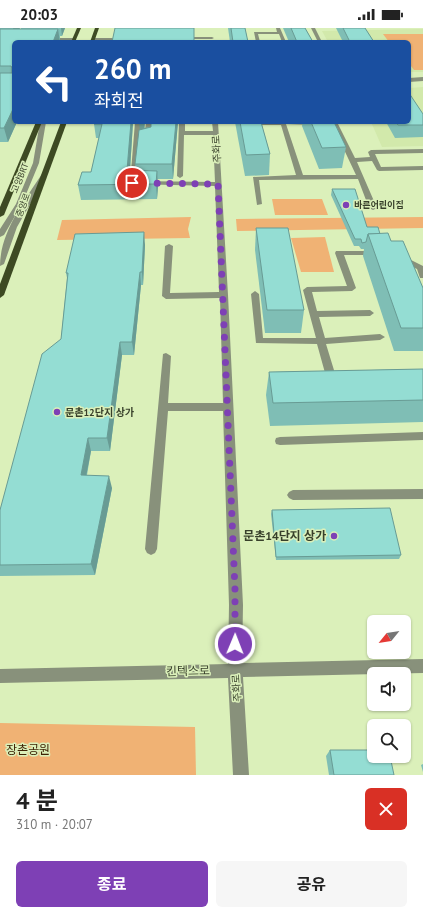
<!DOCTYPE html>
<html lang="ko">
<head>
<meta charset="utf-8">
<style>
  :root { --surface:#fff; --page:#f6f6f6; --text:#222; --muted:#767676; --accent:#7e40b5 }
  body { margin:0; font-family:"PT Sans","Noto Sans KR",sans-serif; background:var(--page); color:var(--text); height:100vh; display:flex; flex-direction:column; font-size:15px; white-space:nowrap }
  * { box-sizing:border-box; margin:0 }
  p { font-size:13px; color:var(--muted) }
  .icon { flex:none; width:22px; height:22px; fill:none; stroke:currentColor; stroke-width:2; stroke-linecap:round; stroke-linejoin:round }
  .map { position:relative; height:747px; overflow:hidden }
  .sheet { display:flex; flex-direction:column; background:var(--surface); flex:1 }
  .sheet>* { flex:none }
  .banner { position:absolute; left:12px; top:12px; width:399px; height:84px; border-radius:6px; box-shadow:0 1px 3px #0004; background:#1a4fa0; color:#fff; overflow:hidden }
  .needle { width:26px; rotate:240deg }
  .controls { position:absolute; left:367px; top:587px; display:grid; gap:8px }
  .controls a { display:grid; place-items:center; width:44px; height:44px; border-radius:6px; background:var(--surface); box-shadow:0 1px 3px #0004; font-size:20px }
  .pin { position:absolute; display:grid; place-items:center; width:34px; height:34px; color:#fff; margin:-17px; border:2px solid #fff; border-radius:50%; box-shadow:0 1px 4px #0007 }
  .me { position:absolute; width:44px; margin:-22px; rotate:1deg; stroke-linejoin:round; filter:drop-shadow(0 0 3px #0008) }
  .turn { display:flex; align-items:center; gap:14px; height:84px; padding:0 16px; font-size:18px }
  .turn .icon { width:52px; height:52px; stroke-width:2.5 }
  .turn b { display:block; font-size:28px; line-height:34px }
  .round { display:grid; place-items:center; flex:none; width:42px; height:42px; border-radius:6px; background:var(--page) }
  .summary { display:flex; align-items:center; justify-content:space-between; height:68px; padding:0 16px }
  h1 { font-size:24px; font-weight:700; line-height:30px }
  .primary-button { display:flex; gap:8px; margin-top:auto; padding:8px 16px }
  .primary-button a { flex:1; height:46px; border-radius:6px; background:var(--accent); color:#fff; font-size:16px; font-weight:700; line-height:46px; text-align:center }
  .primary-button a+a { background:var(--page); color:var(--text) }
  .status { display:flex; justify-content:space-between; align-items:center; height:28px; padding:0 20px; background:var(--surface); direction:ltr }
  .status svg { height:11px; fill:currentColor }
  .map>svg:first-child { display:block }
</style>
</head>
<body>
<div class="status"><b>20:03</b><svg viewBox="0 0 49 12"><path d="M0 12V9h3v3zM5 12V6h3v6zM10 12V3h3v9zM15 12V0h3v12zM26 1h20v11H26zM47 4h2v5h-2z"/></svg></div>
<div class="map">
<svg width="423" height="747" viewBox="0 0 423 747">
  <rect width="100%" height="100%" fill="#dbf0ba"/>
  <g fill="#d2e9ab">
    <polygon points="423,1 423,44 409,44 409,14 328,14 322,3"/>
    <polygon points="423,59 423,118 382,119 371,94 409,94 409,60"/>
  </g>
  <g fill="#f0b274">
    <polygon points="383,6 423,6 423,42 414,42 411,38 409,38 409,14 389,14"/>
    <polygon points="272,171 322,171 328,187 275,187"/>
    <polygon points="191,189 188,201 190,210 57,212 62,192"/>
    <polygon points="423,189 423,200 237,203 236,191"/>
    <polygon points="325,209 334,244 301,244 291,210"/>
    <polygon points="0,695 195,699 196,747 0,747"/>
  </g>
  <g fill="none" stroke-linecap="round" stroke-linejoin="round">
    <g fill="#88917b" fill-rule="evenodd">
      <polygon points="276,0 280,0 286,14 282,14 279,6 258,6 260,14 256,14 254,4 277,4"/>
      <polygon points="311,0 315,0 322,14 318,14"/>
      <polygon points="180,9 212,9 214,10 212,11 178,11"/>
      <polygon points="48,10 74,10 76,11 74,12 46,12"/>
      <polygon points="93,10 126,10 128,11 126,12 91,12"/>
      <polygon points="423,49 423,53 409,54 409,50"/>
      <polygon points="40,94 46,94 39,135 22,176 4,207 0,209 0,201 16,176 33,135"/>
      <polygon points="135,94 141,94 135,153 215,154 213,107 184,107 183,148 180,150 177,148 179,94 185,94 185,103 213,103 212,94 218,94 228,267 243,577 242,635 423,631 423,645 243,649 249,747 233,747 228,650 0,655 0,641 228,636 229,577 223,383 168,383 157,521 155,525 151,527 147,525 145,521 163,326 166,325 171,328 168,375 223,375 220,270 166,271 162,268 165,218 169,216 173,218 170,265 219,264 215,158 130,156"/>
      <polygon points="146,94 152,94 150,112 147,114 144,112"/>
      <polygon points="249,94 318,94 318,96 316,97 286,96 303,147 356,147 331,94 337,94 355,130 370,129 368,124 371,122 423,121 423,125 375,126 381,139 423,138 423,142 379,143 377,142 372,133 357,134 377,180 373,182 369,180 358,151 259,152 262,176 257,177 253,149 296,147 281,97 247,97 247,95"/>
      <path d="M42 146 47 147 17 199 4 236 0 238C0 205 24 173 42 146Z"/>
      <polygon points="336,223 376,223 380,225 376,227 344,227 356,260 352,263 312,264 317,283 370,282 374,285 370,288 319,289 325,310 380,306 385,309 380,312 326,316 337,352 332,355 327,352 317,316 256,315 251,266 255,263 259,266 263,310 316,310 303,262 307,259 347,258 335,225"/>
      <polygon points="399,229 405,229 423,238 423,250 420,250 417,241 399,233"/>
      <polygon points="423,404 423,412 280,417 276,416 275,413 276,410 280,409"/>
      <polygon points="423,461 423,471 293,472 289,470 287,467 289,464 293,462"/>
    </g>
    <g fill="#3d4a23" fill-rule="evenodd">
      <polygon points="77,0 81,0 75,14 71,14"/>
      <polygon points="95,0 99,0 94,14 90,14"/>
      <polygon points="36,94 42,94 4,187 0,189 0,179"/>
      <polygon points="61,94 67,94 4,267 0,270 0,256"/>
    </g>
  </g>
  <g fill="#7fbeb5">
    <polygon points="0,0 20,0 19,1 21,1 21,0 65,0 62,8 60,8 60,14 14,14 14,94 17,94 8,114 0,114"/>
    <polygon points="228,0 245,0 248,14 230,14"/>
    <polygon points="283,0 305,0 313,14 289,14"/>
    <polygon points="336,0 365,0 374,14 343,14"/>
    <polygon points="423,86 423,109 395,110 386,94 409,94"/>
    <polygon points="133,94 130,142 136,142 135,136 144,100 151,99 151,94 178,94 173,151 157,151 158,158 157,171 81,172 78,157 91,144 99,110 96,110 94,96"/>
    <polygon points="235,94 261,94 270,126 269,147 245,148"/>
    <polygon points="303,94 334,94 346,119 342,140 319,141 302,98"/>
    <polygon points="332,161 367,199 380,206 391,213 423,260 423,323 394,323 363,228 364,221 361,221 359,218 354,218 331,167"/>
    <polygon points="256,200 304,282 301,305 265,305 255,222"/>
    <polygon points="145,217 143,257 141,257 134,327 122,327 110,423 91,423 87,447 112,460 95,547 0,548 0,482 61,311 67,250 66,245"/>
    <polygon points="423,341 423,394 270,398 266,367 269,344"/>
    <polygon points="272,482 401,527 399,531 276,532 271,486"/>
    <polygon points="330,722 394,747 329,747 326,728"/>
    <polygon points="423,736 423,744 421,737"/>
  </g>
  <g fill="#689b94">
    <polygon points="13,0 20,0 15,8"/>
    <polygon points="61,0 65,0 62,8"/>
    <polygon points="58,1 60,14 53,14"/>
    <polygon points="14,79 14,94 17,94 8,114 4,100"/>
    <polygon points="131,94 133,94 129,157 127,142"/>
    <polygon points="142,94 145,94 144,109 141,109 139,95"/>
    <polygon points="176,94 178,94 173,151 172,136"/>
    <polygon points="157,143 158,158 157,171 156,156"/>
    <polygon points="144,204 145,217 143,257 142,244"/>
    <polygon points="140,244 141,257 134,327 132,314"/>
    <polygon points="120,314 122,327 110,423 107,410"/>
    <polygon points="88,410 91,423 84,459 81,447"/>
    <polygon points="109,448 112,460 95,547 91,536"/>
  </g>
  <g fill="#94ddd3" stroke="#689b94">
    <polygon points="115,0 194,0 194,14 112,14"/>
    <polygon points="231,0 245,0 248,14 233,14"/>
    <polygon points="291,0 305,0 313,14 297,14"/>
    <polygon points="343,0 365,0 374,14 350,14"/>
    <polygon points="0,1 58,1 53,14 14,14 14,79 4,100 0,100 0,45 12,45 12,40 11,38 0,38"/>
    <polygon points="409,65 423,86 423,97 398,97 396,94 409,94"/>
    <polygon points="95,94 131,94 127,142 157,143 156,156 78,157 82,144 91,144 102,96 94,96"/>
    <polygon points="151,94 176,94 172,136 135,136 139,102 151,99"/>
    <polygon points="240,94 261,94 270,126 246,127"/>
    <polygon points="311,94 334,94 346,119 322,120"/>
    <polygon points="332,161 355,161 367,199 378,199 380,206 368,206 366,214 362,215 361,211 355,211"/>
    <polygon points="256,200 288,200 304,282 267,282"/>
    <polygon points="144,204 142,244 140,244 132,314 120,314 107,410 88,410 81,447 109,448 91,536 0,537 0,482 42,326 61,311 68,245 66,245 75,206"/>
    <polygon points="388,205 391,213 403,213 423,260 423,300 401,300 368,206"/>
    <polygon points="423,341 423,372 273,375 269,344"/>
    <polygon points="390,480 401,527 276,529 272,482"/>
    <polygon points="330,722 374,722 374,728 390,728 394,747 334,747"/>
  </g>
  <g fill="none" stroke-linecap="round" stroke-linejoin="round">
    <polyline stroke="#7e40b5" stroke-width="7" stroke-dasharray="0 12.6" points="132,155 218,156 235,562 235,616"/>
  </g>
  <g fill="#7e40b5" stroke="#dbf0ba" stroke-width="1.5">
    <circle cx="346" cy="177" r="4"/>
    <circle cx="57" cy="384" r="4"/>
    <circle cx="334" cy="508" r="4"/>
  </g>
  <g text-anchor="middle" stroke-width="3" stroke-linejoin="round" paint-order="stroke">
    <g font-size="9" fill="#38402b" stroke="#dbf0ba">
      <text transform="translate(20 150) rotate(-68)" y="3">고양BRT</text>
      <text transform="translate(23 177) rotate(-70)" y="3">중앙로</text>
    </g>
    <g font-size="9" font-weight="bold" fill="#38402b" stroke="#dbf0ba" text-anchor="start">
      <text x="354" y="180">바른어린이집</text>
    </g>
    <g font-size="10" fill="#38402b" stroke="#dbf0ba">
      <text transform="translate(216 121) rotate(-93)" y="4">주화로</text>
      <text transform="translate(236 660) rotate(-94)" y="4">주화로</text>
    </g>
    <g font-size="10" font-weight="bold" fill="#38402b" stroke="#dbf0ba" text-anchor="start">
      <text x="65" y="388">문촌12단지 상가</text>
    </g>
    <g font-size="12" font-weight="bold" fill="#38402b" stroke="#dbf0ba" text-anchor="end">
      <text x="326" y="512">문촌14단지 상가</text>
    </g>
    <g font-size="12" fill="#38402b" stroke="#dbf0ba">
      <text transform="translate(188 643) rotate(-1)" y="4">킨텍스로</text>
    </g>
    <g font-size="12" fill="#3e2305" stroke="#dbf0ba">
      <text x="28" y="726">장촌공원</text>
    </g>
  </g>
</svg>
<div class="controls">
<a><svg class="needle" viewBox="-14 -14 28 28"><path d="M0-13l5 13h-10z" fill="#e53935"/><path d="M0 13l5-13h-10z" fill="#767676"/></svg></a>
<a><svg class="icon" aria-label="sound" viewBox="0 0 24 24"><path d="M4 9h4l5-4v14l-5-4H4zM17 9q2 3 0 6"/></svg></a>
<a><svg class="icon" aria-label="search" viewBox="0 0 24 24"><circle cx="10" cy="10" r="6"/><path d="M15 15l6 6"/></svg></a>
</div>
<div class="pin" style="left:132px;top:155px;background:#d93025"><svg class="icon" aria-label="arrive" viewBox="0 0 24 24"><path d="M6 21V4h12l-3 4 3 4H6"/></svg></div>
<svg class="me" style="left:235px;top:616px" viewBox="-20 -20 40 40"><circle r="17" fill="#7e40b5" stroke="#fff" stroke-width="3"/><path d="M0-11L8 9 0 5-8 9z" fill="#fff"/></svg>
<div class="banner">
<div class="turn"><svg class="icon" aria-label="left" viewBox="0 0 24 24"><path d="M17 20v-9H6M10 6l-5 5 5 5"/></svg><div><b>260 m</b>좌회전</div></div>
</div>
</div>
<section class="sheet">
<div class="summary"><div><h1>4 분</h1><p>310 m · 20:07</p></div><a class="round" style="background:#d93025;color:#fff"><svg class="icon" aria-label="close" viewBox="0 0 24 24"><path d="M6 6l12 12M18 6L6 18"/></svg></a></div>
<div class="primary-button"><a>종료</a><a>공유</a></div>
</section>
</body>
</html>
